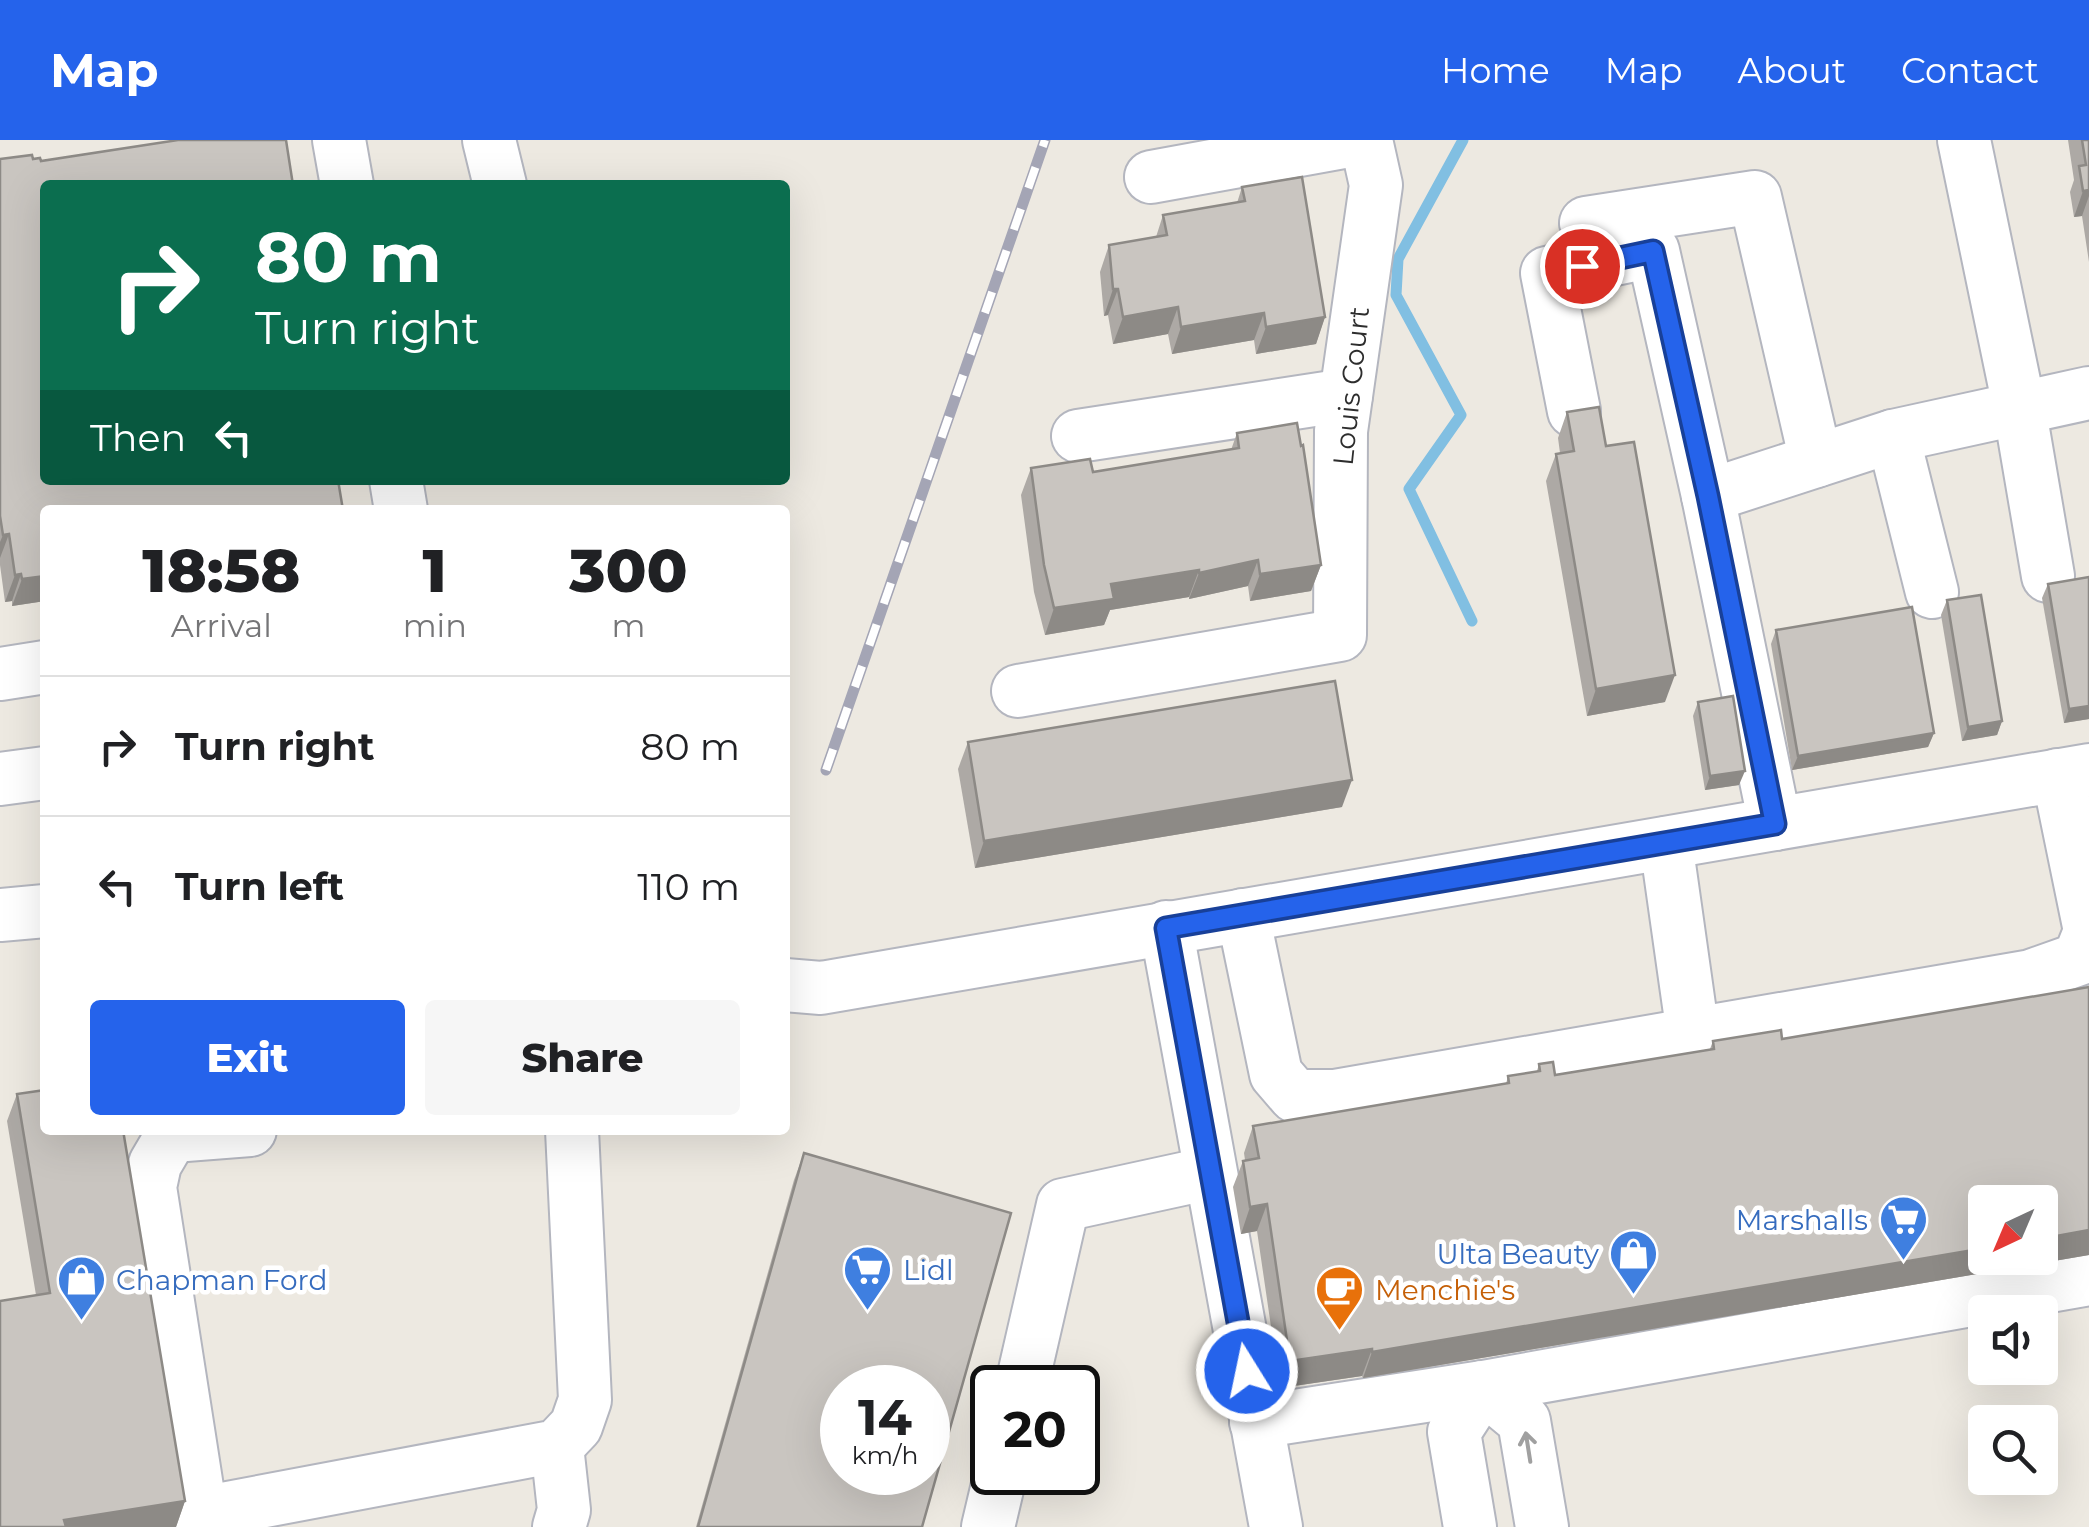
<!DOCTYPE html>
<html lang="en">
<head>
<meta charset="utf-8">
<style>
  :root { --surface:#fff; --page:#f6f6f6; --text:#202124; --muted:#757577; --line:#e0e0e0; --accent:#2563eb }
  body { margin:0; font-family:Montserrat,sans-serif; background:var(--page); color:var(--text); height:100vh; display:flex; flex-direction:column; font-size:38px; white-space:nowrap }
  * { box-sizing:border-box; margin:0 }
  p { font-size:32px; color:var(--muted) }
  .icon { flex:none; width:55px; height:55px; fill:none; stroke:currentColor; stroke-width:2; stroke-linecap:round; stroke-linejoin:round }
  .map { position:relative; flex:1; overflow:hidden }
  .side { position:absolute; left:40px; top:365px; width:750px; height:630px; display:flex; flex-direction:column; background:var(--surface); border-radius:10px; box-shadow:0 10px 40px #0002 }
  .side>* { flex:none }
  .banner { position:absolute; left:40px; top:40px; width:750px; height:305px; border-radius:10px; box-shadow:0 10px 40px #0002; background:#0b6e4f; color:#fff; overflow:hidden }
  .needle { width:65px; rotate:224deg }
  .fabs { position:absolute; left:1968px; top:1045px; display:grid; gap:20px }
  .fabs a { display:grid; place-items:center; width:90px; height:90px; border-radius:10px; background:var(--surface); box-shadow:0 10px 40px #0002; font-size:50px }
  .speed { position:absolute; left:820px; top:1225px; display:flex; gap:20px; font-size:50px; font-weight:700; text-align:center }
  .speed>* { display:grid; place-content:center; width:130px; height:130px; border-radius:50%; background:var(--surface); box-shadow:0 10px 40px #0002; line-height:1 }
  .speed small { font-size:25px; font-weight:400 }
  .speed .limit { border:5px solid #111; border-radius:15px; background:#fff; color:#111 }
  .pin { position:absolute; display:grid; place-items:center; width:85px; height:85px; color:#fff; margin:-42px; border:5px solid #fff; border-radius:50%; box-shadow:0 2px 10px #0007 }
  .me { position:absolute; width:110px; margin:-55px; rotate:350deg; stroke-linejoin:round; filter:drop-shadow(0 0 8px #0008) }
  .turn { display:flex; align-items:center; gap:35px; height:210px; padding:0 50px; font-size:45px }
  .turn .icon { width:130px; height:130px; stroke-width:2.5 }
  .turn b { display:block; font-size:70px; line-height:85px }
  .then { display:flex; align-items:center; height:95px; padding:0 50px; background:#0003; gap:20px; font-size:38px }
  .eta { display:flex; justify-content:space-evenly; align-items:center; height:170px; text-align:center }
  .eta b { font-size:60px; font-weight:800; line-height:70px }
  .primary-button { display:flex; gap:20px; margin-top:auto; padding:20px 50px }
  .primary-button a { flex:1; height:115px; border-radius:10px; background:var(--accent); color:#fff; font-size:40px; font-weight:800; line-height:115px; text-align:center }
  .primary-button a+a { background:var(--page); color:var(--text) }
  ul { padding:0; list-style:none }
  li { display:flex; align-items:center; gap:30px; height:140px; padding:0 50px; border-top:2px solid var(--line) }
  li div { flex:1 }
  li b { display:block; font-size:38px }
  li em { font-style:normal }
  header { display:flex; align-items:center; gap:60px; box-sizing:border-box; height:140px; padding:0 50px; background:var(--accent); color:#fff }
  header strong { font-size:48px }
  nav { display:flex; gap:55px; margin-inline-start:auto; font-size:35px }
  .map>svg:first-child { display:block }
</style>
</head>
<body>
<header>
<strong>Map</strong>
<nav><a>Home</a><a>Map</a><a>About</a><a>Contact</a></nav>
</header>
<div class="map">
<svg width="2089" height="1387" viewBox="0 0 2089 1387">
  <rect width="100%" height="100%" fill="#ede9e1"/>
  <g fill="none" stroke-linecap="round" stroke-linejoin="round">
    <polyline stroke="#81bfe2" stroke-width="11" points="1463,0 1398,119 1396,155 1461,275 1409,349 1472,481"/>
    <defs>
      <g id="minor">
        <polyline points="339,0 347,45"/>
        <polyline points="489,0 500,45"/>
        <polyline points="1964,0 2019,266 2048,436"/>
        <polyline points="1151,37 1355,0"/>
        <polyline points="1586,83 1755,57 1816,321"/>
        <polyline points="1574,271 1547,133 1653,111 1708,356 1775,684"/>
        <polyline points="1078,296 1346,255"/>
        <polyline points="1893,296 1932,452"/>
        <polyline points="396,340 401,370"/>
        <polyline points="1708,356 1893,296 2089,253"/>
        <polyline points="0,534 45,527"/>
        <polyline points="1018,551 1340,495 1341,291 1376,45 1366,0"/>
        <polyline points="2058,635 2089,786"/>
        <polyline points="0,639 45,633"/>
        <polyline points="1666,703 1693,894"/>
        <polyline points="0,775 45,771"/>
        <polyline points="1243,775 1276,934 1295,956 1334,956 2031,836 2079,819 2089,794"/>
        <polyline points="1166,787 1276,1387"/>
        <polyline points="785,845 821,848 2089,630"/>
        <polyline points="175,990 155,1024 150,1047 201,1373"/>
        <polyline points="173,996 250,990"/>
        <polyline points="1021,1248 1063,1065 1210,1033"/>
        <polyline points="1256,1282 1483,1247 2089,1139"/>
        <polyline points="557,1306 564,1370 559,1387"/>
        <polyline points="188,1387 201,1373 557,1306 576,1286 585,1260 572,990"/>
        <polyline points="988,1387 1001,1332"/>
        <polyline points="1470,1387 1454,1292 1483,1247 1524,1281 1542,1387"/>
      </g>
    </defs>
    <use href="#minor" stroke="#b4b6bf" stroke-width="56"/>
    <use href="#minor" stroke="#fff" stroke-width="52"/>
    <defs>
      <polyline id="rail" points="826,630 1045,0"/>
    </defs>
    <use href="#rail" stroke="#a4a5b5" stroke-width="11"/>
    <use href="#rail" stroke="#fff" stroke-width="8" stroke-dasharray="22" stroke-linecap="butt"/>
  </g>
  <g fill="#ada9a5">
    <polygon points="2068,0 2089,0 2089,122 2082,76 2074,77 2070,52 2074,40"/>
    <polygon points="0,19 45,370 45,461 12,466 12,461 5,462 0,425"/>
    <polygon points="1242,47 1325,177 1316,204 1256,214 1254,200 1172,214 1168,194 1113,204 1108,175 1104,176 1100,132 1109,105 1156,97 1163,75 1237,63"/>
    <polygon points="1567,272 1606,306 1665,562 1587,576 1546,341 1556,314 1560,313 1558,298"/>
    <polygon points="1237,293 1321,425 1311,451 1250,461 1248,446 1189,459 1189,457 1110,470 1104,485 1045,495 1034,452 1021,355 1031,328 1093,332 1231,310"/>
    <polygon points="2089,437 2089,579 2064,583 2042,458 2048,444"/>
    <polygon points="1947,460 2002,581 1997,595 1962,601 1941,475"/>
    <polygon points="1776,490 1934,593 1928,607 1792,630 1771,504"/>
    <polygon points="1698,562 1739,645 1705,650 1693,576"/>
    <polygon points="968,602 1342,667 975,728 958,629"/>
    <polygon points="2089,847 2089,1115 1363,1238 1362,1236 1280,1248 1257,1091 1241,1094 1233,1047 1243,1021 1245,1020 1244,1013 1253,986 1506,944 1508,936 1537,931 1539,924 1555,935 1710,909 1713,901 1782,899"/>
    <polygon points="17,954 185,1361 176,1387 0,1387 36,1155 7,981"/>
    <polygon points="804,1013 922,1387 696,1387 794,1040"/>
  </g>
  <g fill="#8d8a86">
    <polygon points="2089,50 2089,56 2082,76 2074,77 2083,51"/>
    <polygon points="1113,149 1118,149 1108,175 1104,176"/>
    <polygon points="1178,167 1168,194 1113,204 1123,177"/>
    <polygon points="1264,173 1254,200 1172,214 1181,187"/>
    <polygon points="1325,177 1316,204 1256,214 1266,187"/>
    <polygon points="9,394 0,418 0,402 3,395"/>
    <polygon points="1258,420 1248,446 1189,459 1199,433"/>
    <polygon points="1321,425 1311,451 1250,461 1260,434"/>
    <polygon points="1199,430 1189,457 1110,470 1104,485 1045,495 1054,468 1111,444"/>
    <polygon points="21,434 12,461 5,462 15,435"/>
    <polygon points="45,436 45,461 12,466 22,439"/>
    <polygon points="1675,535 1665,562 1587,576 1596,549"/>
    <polygon points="2089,566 2089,579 2064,583 2069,569"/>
    <polygon points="2002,581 1997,595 1962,601 1968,587"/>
    <polygon points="1934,593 1928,607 1792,630 1798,616"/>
    <polygon points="1745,631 1739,645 1705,650 1710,636"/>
    <polygon points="1352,640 1342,667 975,728 984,701"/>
    <polygon points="1267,1064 1257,1091 1241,1094 1250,1067"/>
    <polygon points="2089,1090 2089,1115 1363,1238 1372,1212 1985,1108 1985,1118 2040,1118 2040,1099"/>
    <polygon points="1372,1209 1362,1236 1280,1248 1290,1221"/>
    <polygon points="185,1361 176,1387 62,1387 64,1380"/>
  </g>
  <g fill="#c9c5c0" stroke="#8d8a86" stroke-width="2.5" fill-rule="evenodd">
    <polygon points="178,0 286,0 293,45 45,45 45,340 338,340 343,370 45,370 45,436 22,439 21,434 15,435 9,394 3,395 0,376 0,19 32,15 33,19 40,18 41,21"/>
    <polygon points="2082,0 2089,0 2089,50 2083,51 2079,26 2086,25"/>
    <polygon points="1302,37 1325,177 1266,187 1264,173 1181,187 1178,167 1123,177 1118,149 1113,149 1109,105 1167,95 1163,75 1245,61 1242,47"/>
    <polygon points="1599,267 1606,306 1634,302 1675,535 1596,549 1556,314 1574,311 1567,272"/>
    <polygon points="1297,283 1301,306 1303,305 1321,425 1260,434 1258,420 1199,433 1199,430 1111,444 1114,459 1054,468 1044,425 1031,328 1090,319 1093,332 1239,308 1237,293"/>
    <polygon points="2089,437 2089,566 2069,569 2048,444"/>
    <polygon points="1981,455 2002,581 1968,587 1947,460"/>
    <polygon points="1912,467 1934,593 1798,616 1776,490"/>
    <polygon points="1335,541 1352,640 984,701 968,602"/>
    <polygon points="1733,556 1745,631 1710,636 1698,562"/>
    <polygon points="2089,847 2089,1090 2040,1099 2040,1062 1985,1062 1985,1108 1372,1212 1372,1209 1290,1221 1267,1064 1250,1067 1243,1021 1259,1018 1253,986 1509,943 1508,936 1540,931 1539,924 1553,922 1555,935 1714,909 1713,901 1781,890 1782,899"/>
    <polygon points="45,950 45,990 123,990 185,1361 64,1380 66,1387 0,1387 0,1161 50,1153 17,954"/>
    <path d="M804 1013 1011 1073 922 1387H698ZM842 1248H928V1332H842Z"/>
  </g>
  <defs><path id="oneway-shaft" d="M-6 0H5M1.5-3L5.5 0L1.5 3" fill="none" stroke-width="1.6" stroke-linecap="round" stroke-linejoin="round" transform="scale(2.5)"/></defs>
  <use stroke="#a0a0a0" href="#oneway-shaft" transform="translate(1528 1307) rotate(-99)"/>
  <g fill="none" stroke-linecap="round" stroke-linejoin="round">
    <defs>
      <polyline id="route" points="1247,1231 1166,788 1775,684 1708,356 1653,111 1582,126"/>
    </defs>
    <use href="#route" stroke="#184099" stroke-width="25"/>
    <use href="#route" stroke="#2563eb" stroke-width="18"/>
  </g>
  <defs>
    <symbol id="supermarket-pin" viewBox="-11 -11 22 30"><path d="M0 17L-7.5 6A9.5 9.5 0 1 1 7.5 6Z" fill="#3f7fe0" stroke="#fff"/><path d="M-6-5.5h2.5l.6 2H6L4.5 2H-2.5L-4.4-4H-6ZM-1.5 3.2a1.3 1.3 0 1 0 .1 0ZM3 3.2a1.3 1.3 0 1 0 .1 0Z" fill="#fff"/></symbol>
    <symbol id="shop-pin" viewBox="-11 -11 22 30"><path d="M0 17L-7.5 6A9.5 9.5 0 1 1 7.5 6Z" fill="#3f7fe0" stroke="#fff"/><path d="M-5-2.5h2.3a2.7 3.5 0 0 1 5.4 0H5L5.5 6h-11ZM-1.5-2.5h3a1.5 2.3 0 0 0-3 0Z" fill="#fff"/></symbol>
    <symbol id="cafe-pin" viewBox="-11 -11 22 30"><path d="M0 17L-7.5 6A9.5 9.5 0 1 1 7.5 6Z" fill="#e8710a" stroke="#fff"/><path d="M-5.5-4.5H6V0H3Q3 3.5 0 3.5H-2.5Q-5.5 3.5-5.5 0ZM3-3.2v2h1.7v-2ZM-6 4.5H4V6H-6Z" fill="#fff"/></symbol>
  </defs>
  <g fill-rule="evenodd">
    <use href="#supermarket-pin" x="1876" y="1052" width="55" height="75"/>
    <use href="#shop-pin" x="1606" y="1086" width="55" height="75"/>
    <use href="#supermarket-pin" x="840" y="1102" width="55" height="75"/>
    <use href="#shop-pin" x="54" y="1112" width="55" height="75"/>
    <use href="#cafe-pin" x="1312" y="1122" width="55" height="75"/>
  </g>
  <g text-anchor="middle" stroke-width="9" stroke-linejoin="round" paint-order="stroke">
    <g font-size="28" fill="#2d2d2d" stroke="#fff">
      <text transform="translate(1351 246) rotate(-84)" y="10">Louis Court</text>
    </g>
    <g font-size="28" fill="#366cbe" stroke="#fff" text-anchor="end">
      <text x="1868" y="1090">Marshalls</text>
      <text x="1599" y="1124">Ulta Beauty</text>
      <text x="903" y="1140" text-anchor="start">Lidl</text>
      <text x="116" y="1150" text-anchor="start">Chapman Ford</text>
    </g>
    <g font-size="28" fill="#c56008" stroke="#fff" text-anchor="start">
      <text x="1375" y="1160">Menchie's</text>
    </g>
  </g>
</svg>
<div class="fabs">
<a><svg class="needle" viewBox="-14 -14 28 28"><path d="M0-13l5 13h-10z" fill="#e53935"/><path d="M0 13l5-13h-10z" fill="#757577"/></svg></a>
<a><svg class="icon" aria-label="sound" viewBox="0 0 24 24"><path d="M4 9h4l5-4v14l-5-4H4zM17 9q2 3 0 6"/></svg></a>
<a><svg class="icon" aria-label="search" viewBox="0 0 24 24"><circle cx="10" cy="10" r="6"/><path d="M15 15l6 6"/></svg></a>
</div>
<div class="speed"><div>14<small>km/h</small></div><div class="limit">20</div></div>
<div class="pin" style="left:1582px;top:126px;background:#d93025"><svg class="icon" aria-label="arrive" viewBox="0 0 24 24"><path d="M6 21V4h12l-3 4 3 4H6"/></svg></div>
<svg class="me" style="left:1247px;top:1231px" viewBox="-20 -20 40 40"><circle r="17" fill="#2563eb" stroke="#fff" stroke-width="3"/><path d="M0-11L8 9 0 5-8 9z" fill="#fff"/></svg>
<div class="banner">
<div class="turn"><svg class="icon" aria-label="right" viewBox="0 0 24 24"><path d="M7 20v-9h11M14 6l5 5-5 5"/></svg><div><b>80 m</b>Turn right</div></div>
<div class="then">Then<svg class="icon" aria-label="left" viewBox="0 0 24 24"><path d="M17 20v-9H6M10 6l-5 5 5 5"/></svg></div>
</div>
<section class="side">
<div class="eta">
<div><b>18:58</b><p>Arrival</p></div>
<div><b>1</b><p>min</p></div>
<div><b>300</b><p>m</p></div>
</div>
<ul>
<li><svg class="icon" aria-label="right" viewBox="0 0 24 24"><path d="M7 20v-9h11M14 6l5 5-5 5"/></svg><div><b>Turn right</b></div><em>80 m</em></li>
<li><svg class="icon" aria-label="left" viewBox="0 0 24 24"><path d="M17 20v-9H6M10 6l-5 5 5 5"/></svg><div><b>Turn left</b></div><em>110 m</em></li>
</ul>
<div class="primary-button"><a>Exit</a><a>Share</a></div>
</section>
</div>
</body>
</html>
